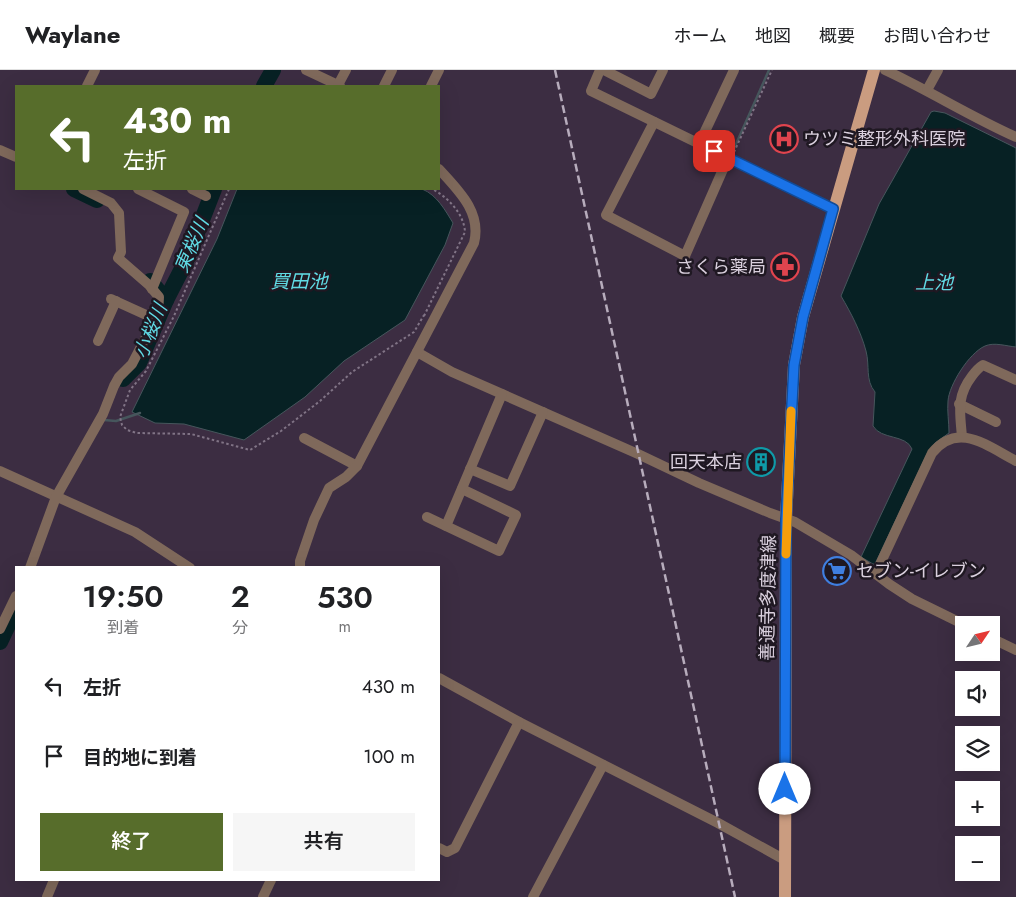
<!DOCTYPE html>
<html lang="ja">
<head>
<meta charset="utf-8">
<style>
  :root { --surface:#fff; --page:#f6f6f6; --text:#202124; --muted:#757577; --line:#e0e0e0; --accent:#576d2b }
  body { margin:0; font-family:Jost,"Noto Sans JP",sans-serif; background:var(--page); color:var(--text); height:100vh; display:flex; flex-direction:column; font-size:19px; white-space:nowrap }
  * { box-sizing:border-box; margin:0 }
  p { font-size:16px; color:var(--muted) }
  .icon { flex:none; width:28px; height:28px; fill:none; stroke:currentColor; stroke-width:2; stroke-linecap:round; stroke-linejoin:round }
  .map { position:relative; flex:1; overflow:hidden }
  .drawer { position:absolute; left:15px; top:496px; width:425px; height:315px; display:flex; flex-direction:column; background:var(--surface); border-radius:0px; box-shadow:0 5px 20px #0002 }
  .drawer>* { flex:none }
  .guide { position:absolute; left:15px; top:15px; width:425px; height:105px; border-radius:0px; box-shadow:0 5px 20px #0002; background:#576d2b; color:#fff; overflow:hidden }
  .needle { width:32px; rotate:55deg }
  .tools { position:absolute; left:955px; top:546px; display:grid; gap:10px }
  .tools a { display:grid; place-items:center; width:45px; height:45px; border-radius:0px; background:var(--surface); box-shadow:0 5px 20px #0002; font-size:25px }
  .pin { position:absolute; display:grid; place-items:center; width:42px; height:42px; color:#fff; margin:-21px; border-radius:10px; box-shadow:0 2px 8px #0006 }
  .me { position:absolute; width:55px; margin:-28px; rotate:0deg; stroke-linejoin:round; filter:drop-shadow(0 0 4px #0008) }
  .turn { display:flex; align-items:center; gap:18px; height:105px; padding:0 25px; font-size:22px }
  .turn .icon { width:65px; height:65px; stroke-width:2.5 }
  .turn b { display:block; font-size:35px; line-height:42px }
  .eta { display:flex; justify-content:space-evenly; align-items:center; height:85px; text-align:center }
  .eta b { font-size:30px; font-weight:600; line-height:35px }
  .primary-button { display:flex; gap:10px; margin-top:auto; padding:10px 25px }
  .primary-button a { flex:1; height:58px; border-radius:0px; background:var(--accent); color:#fff; font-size:20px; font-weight:600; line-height:58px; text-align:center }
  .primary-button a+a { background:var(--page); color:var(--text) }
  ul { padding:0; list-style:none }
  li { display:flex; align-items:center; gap:15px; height:70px; padding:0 25px }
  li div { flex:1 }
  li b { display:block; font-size:19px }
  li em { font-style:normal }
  header { display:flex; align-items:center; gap:30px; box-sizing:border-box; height:70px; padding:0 25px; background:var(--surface); border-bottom:1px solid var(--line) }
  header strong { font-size:24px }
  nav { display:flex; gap:28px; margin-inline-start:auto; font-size:18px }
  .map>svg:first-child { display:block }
</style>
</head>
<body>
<header>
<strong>Waylane</strong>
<nav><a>ホーム</a><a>地図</a><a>概要</a><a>お問い合わせ</a></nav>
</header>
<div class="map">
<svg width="1016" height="827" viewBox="0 0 1016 827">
  <rect width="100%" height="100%" fill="#3c2d42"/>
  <g fill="#072124" stroke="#46565c">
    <path d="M934 41 945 43 1016 78V277C1006 276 994 272 985 276 969 283 949 315 948 331 947 341 949 352 949 363L935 373 927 384 875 494H873L861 487 912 379C906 364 881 370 873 356L875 322C865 310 870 296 866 281 861 262 851 243 841 226L879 134 931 42Z"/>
    <path d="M237 119H422C437 125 445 140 453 153L445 175 405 250 344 291 305 327 244 370 184 354 155 353 132 342 217 169Z"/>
  </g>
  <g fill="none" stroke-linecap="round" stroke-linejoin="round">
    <g stroke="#46565c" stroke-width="2.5">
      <polyline points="732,83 769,0"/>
      <polyline points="104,350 116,351 140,343"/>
    </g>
    <g stroke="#072124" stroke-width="16">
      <polyline points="264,16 273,0"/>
      <polyline points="74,119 97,130"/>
      <polyline points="166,230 186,191 214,119"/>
      <polyline points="123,309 139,293 166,230 150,211"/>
      <polyline points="0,572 16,538"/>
    </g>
    <g stroke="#817486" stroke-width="2" stroke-dasharray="2.5 2.5" stroke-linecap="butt">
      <polyline points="734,82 772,0"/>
      <polyline points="229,119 174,246 146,301 130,320 120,347 122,355 127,360 137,363 191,364 250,380 281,361 320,331 352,302 414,262 424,245"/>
      <path d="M424 246 465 162C464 144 448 127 432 119"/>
    </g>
    <g stroke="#7f695b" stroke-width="10">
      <polyline points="306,0 340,16"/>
      <polyline points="600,0 591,21 833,139"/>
      <polyline points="604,0 651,24 663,0"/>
      <path d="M885 0C930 21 971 47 1016 67"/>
      <polyline points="338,15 346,0"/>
      <polyline points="87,16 95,0"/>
      <polyline points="384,16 392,0"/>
      <polyline points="431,16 439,0"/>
      <polyline points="927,20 938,0"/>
      <polyline points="654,52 606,145 685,186 728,88"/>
      <polyline points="699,74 734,0"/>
      <polyline points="0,80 16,87"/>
      <polyline points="138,119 184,142 152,219"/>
      <polyline points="192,119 206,126"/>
      <polyline points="111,229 155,249"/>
      <polyline points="98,271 116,231"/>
      <polyline points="417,282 452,302 638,384 699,413 770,443 795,452 851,485 889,514 912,529 965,555"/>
      <polyline points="959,334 996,352"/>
      <path d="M962 367C960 342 956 327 972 306 975 302 978 298 983 295L1016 310"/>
      <polyline points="304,368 357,396"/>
      <polyline points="470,399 510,416 543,342"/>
      <polyline points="0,401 135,462 190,498"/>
      <polyline points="427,447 499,481 516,445 462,419"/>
      <polyline points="446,456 502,324"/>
      <polyline points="30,498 56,427 103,344 114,316 119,307 132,294 158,244 159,227 149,215 118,188 121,182 119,143 111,133 83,119"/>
      <path d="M300 498V491L314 450 329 418 346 407 357 396 474 173C482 142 458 120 439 99"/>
      <path d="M876 503 932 383C958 351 987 376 1016 391"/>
      <polyline points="0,559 16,526"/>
      <polyline points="991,568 1016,580"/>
      <polyline points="439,608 519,652 718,753 785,790"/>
      <polyline points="439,778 447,782 455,778 519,652"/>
      <polyline points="47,827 54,810"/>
      <polyline points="263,827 271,810"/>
      <polyline points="533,827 603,695"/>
    </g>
    <polyline stroke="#ca9c80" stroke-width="12" points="785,827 786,449 794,295 803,247 874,0"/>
    <polyline stroke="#b7acbc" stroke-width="2.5" stroke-dasharray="8 4" stroke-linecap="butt" points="555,0 735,827"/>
  </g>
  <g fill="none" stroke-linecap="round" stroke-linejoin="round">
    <defs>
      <polyline id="route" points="714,81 833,139 803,247 794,295 786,449 785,719"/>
    </defs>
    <use href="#route" stroke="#114b97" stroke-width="12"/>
    <use href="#route" stroke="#1a73e8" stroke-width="9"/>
    <polyline stroke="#f59e0b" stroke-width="9" points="786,484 791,341"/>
  </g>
  <defs>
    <symbol id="hospital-ring" viewBox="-11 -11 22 22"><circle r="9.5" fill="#1f1822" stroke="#e0444e" stroke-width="1.5"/><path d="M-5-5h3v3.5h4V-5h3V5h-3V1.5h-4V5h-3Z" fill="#e0444e"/></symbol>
    <symbol id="pharmacy-ring" viewBox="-11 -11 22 22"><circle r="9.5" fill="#1f1822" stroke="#e0444e" stroke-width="1.5"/><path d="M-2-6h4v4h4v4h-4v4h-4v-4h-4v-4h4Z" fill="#e0444e"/></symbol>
    <symbol id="building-ring" viewBox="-11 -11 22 22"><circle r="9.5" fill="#1f1822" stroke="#0f9aa8" stroke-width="1.5"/><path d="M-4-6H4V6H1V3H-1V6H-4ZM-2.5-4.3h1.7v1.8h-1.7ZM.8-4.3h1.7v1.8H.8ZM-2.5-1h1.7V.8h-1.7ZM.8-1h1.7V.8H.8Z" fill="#0f9aa8"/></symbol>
    <symbol id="supermarket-ring" viewBox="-11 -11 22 22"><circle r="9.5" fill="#1f1822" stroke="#3f7fe0" stroke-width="1.5"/><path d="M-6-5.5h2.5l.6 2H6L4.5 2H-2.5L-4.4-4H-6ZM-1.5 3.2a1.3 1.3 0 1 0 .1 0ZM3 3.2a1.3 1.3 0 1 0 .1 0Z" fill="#3f7fe0"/></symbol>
  </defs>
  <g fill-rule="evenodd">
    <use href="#hospital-ring" x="768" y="53" width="32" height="32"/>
    <use href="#pharmacy-ring" x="769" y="181" width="32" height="32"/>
    <use href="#building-ring" x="745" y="376" width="32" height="32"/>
    <use href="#supermarket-ring" x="821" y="485" width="32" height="32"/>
  </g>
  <g text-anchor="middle" stroke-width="5" stroke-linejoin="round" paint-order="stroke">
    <g font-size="18" fill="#dad0de" stroke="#1f1822" text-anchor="start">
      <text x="803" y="75">ウツミ整形外科医院</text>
      <text x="766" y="203" text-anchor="end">さくら薬局</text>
      <text x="742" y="398" text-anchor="end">回天本店</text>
      <text x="856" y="507">セブン-イレブン</text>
    </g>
    <g font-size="18" fill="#dad0de" stroke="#1f1822">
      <text transform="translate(768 528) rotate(-89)" y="6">善通寺多度津線</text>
    </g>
    <g font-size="19" font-style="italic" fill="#60dae4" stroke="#1f1822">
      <text transform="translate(191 175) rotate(-67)" y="7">東桜川</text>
      <text x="299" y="218">買田池</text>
      <text x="934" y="219">上池</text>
      <text transform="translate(150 261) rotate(-68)" y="7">小桜川</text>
    </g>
  </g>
</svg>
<div class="tools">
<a><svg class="needle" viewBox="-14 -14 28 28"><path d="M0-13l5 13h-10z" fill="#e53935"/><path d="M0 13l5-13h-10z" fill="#757577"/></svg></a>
<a><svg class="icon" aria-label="sound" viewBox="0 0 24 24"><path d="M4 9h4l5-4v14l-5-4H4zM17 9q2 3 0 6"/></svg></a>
<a><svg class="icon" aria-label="layers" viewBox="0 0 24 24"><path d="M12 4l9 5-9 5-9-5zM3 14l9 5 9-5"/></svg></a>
<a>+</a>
<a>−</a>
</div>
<div class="pin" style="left:714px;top:81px;background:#d93025"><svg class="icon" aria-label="arrive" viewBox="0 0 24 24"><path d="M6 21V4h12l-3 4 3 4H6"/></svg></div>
<svg class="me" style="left:785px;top:719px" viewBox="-20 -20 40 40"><circle r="19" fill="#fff"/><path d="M0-13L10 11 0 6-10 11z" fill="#1a73e8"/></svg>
<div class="guide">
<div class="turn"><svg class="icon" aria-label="left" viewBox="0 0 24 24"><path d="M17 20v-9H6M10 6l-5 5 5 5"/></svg><div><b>430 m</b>左折</div></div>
</div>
<section class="drawer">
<div class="eta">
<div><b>19:50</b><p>到着</p></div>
<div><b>2</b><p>分</p></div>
<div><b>530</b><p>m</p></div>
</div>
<ul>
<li><svg class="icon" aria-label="left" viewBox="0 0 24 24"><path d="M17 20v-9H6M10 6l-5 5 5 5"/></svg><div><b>左折</b></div><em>430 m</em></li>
<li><svg class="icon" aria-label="arrive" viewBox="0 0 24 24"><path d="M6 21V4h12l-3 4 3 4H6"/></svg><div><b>目的地に到着</b></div><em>100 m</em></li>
</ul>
<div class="primary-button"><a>終了</a><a>共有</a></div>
</section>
</div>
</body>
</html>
